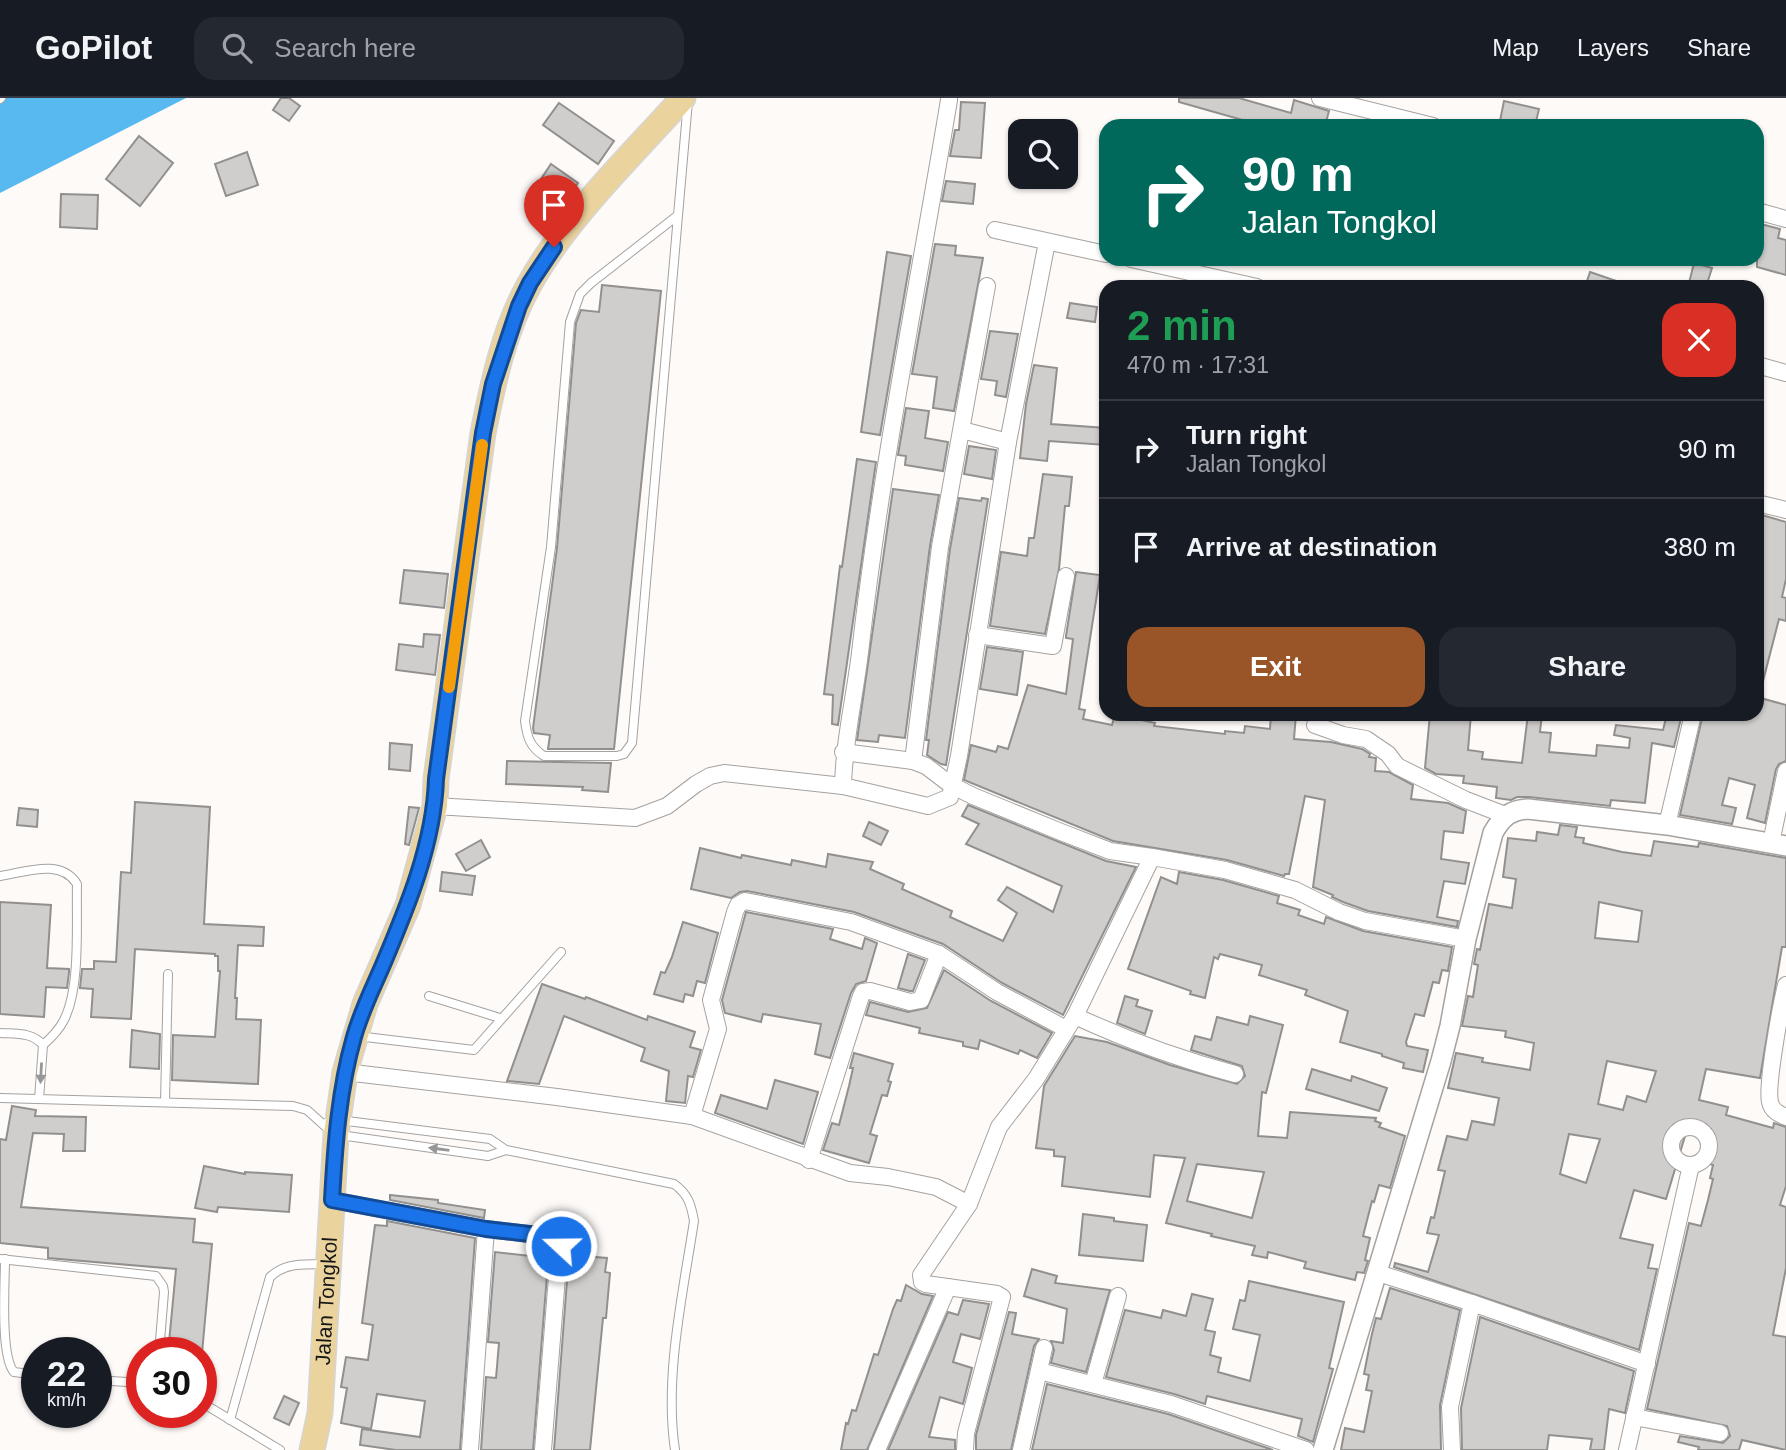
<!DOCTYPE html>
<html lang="en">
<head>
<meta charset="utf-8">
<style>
  :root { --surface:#171b24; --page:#242831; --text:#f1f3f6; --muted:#9ea1a6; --line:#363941; --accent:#995528 }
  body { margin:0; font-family:Helvetica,sans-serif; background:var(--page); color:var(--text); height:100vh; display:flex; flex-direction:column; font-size:26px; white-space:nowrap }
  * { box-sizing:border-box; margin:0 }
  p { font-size:23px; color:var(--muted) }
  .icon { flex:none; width:38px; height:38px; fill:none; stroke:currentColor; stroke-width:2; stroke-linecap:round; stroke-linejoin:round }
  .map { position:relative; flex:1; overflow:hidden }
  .drawer { position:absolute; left:1099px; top:182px; width:665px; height:441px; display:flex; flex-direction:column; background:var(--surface); border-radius:21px; box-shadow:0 2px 5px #0004 }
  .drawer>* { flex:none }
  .hud { position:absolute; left:1099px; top:21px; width:665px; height:147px; border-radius:21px; box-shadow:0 2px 5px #0004; background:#00695c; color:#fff; overflow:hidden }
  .buttons { position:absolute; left:1008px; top:21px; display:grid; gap:14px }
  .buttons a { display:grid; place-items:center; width:70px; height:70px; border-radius:14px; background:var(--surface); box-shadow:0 2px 5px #0004; font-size:35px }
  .speed { position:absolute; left:21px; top:1239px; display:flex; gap:14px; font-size:35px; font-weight:700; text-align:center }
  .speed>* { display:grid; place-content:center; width:91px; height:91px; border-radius:50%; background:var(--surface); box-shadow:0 2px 5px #0004; line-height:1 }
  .speed small { font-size:18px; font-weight:400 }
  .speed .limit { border:10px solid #d22; background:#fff; color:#111 }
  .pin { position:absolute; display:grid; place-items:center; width:60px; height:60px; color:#fff; margin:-72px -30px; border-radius:50% 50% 50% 0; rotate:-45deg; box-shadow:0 0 7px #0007 }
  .pin .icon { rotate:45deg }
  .me { position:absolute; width:77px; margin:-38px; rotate:291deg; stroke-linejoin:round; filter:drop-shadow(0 0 5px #0008) }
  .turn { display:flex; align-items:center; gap:24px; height:147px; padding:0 28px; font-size:32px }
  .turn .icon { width:91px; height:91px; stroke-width:2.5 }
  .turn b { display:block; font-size:49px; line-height:60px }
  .round { display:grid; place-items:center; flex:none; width:74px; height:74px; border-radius:21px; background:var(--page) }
  .summary { display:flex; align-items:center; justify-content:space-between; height:119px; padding:0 28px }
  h1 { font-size:42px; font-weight:700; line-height:52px; color:#1e9e55 }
  .action { display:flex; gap:14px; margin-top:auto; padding:14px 28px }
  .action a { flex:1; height:80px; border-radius:21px; background:var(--accent); color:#fff; font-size:28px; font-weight:700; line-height:80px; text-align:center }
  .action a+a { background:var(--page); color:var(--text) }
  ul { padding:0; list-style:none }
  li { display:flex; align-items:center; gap:21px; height:98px; padding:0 28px; border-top:2px solid var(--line) }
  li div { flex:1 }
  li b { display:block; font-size:26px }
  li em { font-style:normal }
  header { display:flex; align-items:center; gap:42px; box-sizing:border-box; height:98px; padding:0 35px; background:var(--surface); border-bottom:2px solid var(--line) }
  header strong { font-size:33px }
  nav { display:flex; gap:38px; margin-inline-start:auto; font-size:24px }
  .search { width:490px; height:63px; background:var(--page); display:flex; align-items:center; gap:18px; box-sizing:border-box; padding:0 24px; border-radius:21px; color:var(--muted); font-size:26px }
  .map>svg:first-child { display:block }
</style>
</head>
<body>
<header>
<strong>GoPilot</strong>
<div class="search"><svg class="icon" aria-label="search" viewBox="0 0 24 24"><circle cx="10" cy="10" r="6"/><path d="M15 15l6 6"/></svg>Search here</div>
<nav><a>Map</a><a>Layers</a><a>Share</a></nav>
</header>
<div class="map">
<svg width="1786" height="1352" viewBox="0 0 1786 1352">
  <rect width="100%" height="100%" fill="#fdfaf8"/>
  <polygon fill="#58b8f0" points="0,0 186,0 0,95"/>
  <g fill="#d0cecc" stroke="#92908e" stroke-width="2" fill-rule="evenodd">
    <polygon points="281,0 289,0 300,8 289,23 273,12"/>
    <polygon points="1179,0 1239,0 1291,15 1294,2 1329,13 1325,28 1245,28 1246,23 1179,4"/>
    <polygon points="1504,3 1539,11 1535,28 1499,28"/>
    <polygon points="961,4 985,5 981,60 950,58 955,32 959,32"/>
    <polygon points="559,5 614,43 598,66 543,27"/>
    <polygon points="139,38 173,65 140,108 106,81"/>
    <polygon points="247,54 258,87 226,98 215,66"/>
    <polygon points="551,66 578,85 566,103 539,84"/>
    <polygon points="946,83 975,86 973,106 942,103"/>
    <polygon points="61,96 98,97 97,131 60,129"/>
    <polygon points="1757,125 1780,131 1778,140 1786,142 1786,177 1757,169"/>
    <polygon points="935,146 956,148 955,157 983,160 954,313 933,310 937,279 912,276"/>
    <polygon points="887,154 911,158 880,337 861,334"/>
    <polygon points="1694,165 1712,170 1706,189 1688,189"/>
    <polygon points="1590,174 1628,187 1628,189 1585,189"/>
    <polygon points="602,187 661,193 614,651 548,651 550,637 534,635 533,630 557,450 576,225 581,212 599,214"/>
    <polygon points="1070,205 1097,209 1095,224 1067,220"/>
    <polygon points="990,233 1018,236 1006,299 995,297 997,283 981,281"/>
    <polygon points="1034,267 1057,270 1051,326 1106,330 1106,347 1049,343 1047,363 1020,360 1026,306"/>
    <polygon points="906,310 929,313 925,340 948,344 943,373 905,367 906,358 898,357"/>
    <polygon points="969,348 996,352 992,381 964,376"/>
    <polygon points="857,361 876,364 838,627 832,626 833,597 824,596 840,468 842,469"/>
    <polygon points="1043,376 1072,379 1069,408 1065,408 1059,471 1045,536 990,528 1001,454 1027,458 1029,440 1034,440"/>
    <polygon points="893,391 939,397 930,448 905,640 879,637 878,644 857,642"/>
    <polygon points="959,400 981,403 982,400 988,401 946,667 941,666 927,657 929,642 926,642 950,451"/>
    <polygon points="1762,417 1786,424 1786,481 1782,499 1786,500 1786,523 1779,521 1762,587 1757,586 1757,434"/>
    <polygon points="404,472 448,476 444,510 400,505"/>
    <polygon points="1076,474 1100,477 1079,611 1085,612 1083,621 1112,627 1115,616 1133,616 1132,620 1155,625 1154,628 1225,636 1225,633 1244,635 1245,628 1270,631 1271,616 1296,616 1294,641 1331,644 1362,651 1370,656 1369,659 1376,660 1375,673 1389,674 1413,687 1411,701 1448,705 1466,713 1463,735 1444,733 1441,761 1469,765 1465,786 1444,783 1437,819 1458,823 1457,829 1368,813 1343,804 1332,799 1333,797 1313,789 1325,702 1305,698 1289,776 1285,776 1284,778 1227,762 1113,743 964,682 971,647 996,654 998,648 1008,651 1028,587 1066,596 1073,541 1066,540 1066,538"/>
    <polygon points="424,536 440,537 435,577 396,572 399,546 423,549"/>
    <polygon points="987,549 1023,554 1017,597 980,591"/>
    <polygon points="1757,599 1786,607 1786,663 1779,666 1776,671 1765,725 1747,720 1755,687 1729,680 1722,707 1736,710 1732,726 1680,717 1703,616 1757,616"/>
    <polygon points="1430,616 1471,616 1468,652 1483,654 1482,661 1522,665 1528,616 1542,616 1540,634 1551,635 1549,654 1596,658 1597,647 1629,650 1630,640 1614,637 1616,627 1663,632 1667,616 1682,616 1674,649 1652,645 1645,705 1611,702 1610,708 1529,699 1517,699 1511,702 1496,700 1497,689 1463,685 1464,678 1436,676 1425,670"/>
    <polygon points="390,645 412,647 410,673 389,671"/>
    <polygon points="507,663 611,665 608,694 582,692 583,689 506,686"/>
    <polygon points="135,704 210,709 204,826 264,829 263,848 238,847 235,900 237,900 236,921 261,922 258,986 172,982 173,937 215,939 220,873 218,873 218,858 215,858 215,856 135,851 131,921 91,919 93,891 80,890 82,871 94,871 94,863 116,864 121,774 131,775"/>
    <polygon points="968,707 1106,763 1136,769 1063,917 1002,885 943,846 854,814 747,793 740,794 731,800 691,791 700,750 741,760 742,757 791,767 792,762 826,769 828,756 873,764 870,771 904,786 902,791 952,813 950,819 1003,843 1017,815 998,802 1007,789 1053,814 1062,788 966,746 979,726 962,718"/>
    <polygon points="409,709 419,710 409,747 405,746"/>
    <polygon points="19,710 38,712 37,729 17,727"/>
    <polygon points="869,724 888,733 881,747 863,738"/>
    <path d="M1560 727 1577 729 1575 739 1584 740 1583 745 1622 754 1651 758 1654 743 1698 749 1699 745 1786 760V849H1782L1760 980 1706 971 1699 1002 1728 1009 1726 1017 1773 1030 1774 1025 1786 1029V1088L1780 1107 1786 1109V1170L1773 1237 1786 1239V1352L1742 1342 1739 1352H1698L1699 1349 1678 1344 1680 1338 1723 1345 1730 1338 1727 1328 1647 1311 1689 1125 1701 1128 1708 1102 1713 1081 1710 1080 1713 1067 1707 1065 1708 1062H1703L1711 1031 1689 1025 1666 1101 1634 1092 1620 1140 1653 1147 1648 1170 1657 1171 1639 1252 1394 1169 1395 1165 1428 1174 1439 1137 1427 1135 1431 1119 1434 1120 1445 1073 1438 1072 1447 1038 1467 1042 1472 1023 1494 1027 1499 1000 1448 990 1456 955 1483 960 1482 964 1530 972 1534 945 1505 939 1506 933 1462 928 1468 898 1473 899 1478 867 1474 866 1477 851 1480 852 1489 806 1512 810 1516 781 1503 779 1508 740 1536 743 1537 734 1558 737ZM1599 804 1642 813 1638 844 1595 840ZM1607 963 1656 973 1646 1004 1627 998 1623 1012 1598 1006ZM1569 1036 1600 1041 1586 1085 1560 1076Z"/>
    <polygon points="481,742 490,759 466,773 456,756"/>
    <polygon points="442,774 475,778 472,797 440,793"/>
    <polygon points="1179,774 1223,782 1279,798 1277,805 1300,812 1298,817 1324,826 1326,819 1363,833 1452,849 1448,873 1442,872 1439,885 1433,884 1424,918 1415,916 1406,944 1407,948 1428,952 1423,974 1403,970 1404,965 1382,958 1382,956 1340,944 1348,913 1305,897 1307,892 1259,877 1262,867 1220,856 1218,861 1214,859 1205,900 1190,896 1191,893 1128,871 1161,779 1177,786"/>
    <polygon points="0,804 51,807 47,870 69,871 69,874 67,890 46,889 44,919 0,916"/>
    <polygon points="746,814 833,831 830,841 862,851 865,840 877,845 866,883 856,886 851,895 830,960 815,956 821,926 763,916 761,924 725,915 722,902"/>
    <polygon points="683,824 718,835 705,885 697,883 693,898 685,896 683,904 654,896 661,874 665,875 672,859"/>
    <polygon points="908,856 925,862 913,893 910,893 898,890"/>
    <polygon points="944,872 991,903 1052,935 1037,960 1020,952 1018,956 980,942 978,951 963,948 963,944 919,935 920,930 866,917 870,904 908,914 927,910"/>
    <polygon points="542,886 585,901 586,899 647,922 648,918 695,934 690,949 701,952 693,979 688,978 685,1005 666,1003 669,973 641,963 645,950 564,918 539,986 507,983"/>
    <polygon points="1125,898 1138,902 1136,908 1152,913 1145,936 1117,925"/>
    <path d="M1250 918 1283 927 1266 995 1262 994 1258 1038 1287 1040 1290 1014 1376 1020 1375 1023 1381 1025 1379 1029 1405 1038 1390 1090 1379 1087 1374 1104 1372 1103 1363 1138 1370 1140 1365 1162 1368 1163 1364 1175 1357 1174 1355 1182 1304 1170 1306 1164 1268 1154 1267 1160 1252 1157 1255 1148 1211 1138 1212 1136 1166 1125 1185 1060 1154 1057 1150 1099 1062 1088 1065 1059 1054 1058V1052L1036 1050 1044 988 1075 938 1107 944 1170 967 1237 986 1245 978 1242 968 1191 952 1195 938 1211 942 1217 919 1248 927ZM1197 1066 1264 1074 1252 1120 1187 1103Z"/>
    <polygon points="132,932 160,936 159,971 130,969"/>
    <polygon points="854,955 893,966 888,983 891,984 887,998 882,997 870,1036 877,1038 869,1065 823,1052 832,1025 839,1027 849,988 853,970 850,970"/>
    <polygon points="1312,971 1351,983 1352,978 1387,990 1379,1013 1306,991"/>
    <polygon points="775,982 818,994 803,1046 715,1015 721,997 767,1011"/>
    <polygon points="12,1008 36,1012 35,1018 86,1019 85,1053 63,1053 64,1036 33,1035 21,1109 195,1121 193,1144 212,1146 202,1255 168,1255 176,1171 48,1160 48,1150 0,1145 0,1041 6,1042"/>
    <polygon points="204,1068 245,1076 245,1074 292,1077 289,1114 218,1109 217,1114 195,1110"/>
    <polygon points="390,1097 438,1102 438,1105 485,1112 484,1120 390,1102"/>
    <polygon points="1083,1116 1114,1120 1114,1123 1147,1127 1143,1163 1079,1157"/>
    <polygon points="387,1123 475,1140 460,1352 396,1352 360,1347 362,1331 420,1339 425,1303 377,1296 371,1331 341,1325 347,1290 341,1289 346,1259 368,1262 373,1227 362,1225 375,1127 387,1128"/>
    <polygon points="531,1149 549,1152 533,1352 481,1352 486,1279 496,1280 499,1245 488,1244 495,1154 530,1158"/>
    <polygon points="569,1157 607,1160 605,1174 610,1175 606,1220 603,1220 590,1352 554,1352"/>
    <polygon points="1032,1171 1057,1178 1055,1185 1110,1192 1086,1274 1051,1265 1054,1252 1051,1243 1063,1245 1067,1211 1024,1198"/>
    <polygon points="1249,1183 1344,1204 1329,1270 1333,1271 1313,1344 1298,1338 1302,1321 1207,1298 1205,1306 1174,1296 1106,1279 1125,1212 1161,1220 1163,1212 1186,1218 1192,1196 1213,1201 1205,1232 1215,1234 1210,1257 1221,1260 1218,1274 1250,1283 1260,1237 1233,1231 1240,1202 1245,1203"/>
    <polygon points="906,1187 922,1196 933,1198 867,1352 841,1352 846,1325 848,1326 852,1312 856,1313 874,1256 878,1257 893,1211 897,1202 901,1203"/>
    <polygon points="1390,1190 1460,1212 1440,1307 1441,1352 1341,1352 1345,1330 1364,1334 1372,1293 1366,1292 1369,1277 1364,1276 1371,1240 1376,1220 1381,1221"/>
    <polygon points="963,1202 989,1206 980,1241 961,1236 953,1264 972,1270 963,1306 940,1299 929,1339 955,1342 955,1352 888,1352 948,1214 958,1217"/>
    <polygon points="1009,1214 1016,1215 1012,1236 1039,1241 1034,1248 1011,1352 976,1352 976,1337"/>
    <polygon points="1480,1219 1634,1273 1625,1315 1609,1311 1604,1352 1590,1352 1592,1341 1549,1337 1547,1352 1462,1352 1461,1310"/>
    <polygon points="1047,1286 1168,1316 1273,1352 1032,1352"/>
    <polygon points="284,1298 299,1305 289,1327 274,1320"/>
  </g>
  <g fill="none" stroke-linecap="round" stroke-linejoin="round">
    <defs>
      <g id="service">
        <polyline points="0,1 1,0"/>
        <path d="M677 118 591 185 580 196 570 224 551 449 525 623C527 639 530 649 544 658H617L624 656 632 645 688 3"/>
        <path d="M0 778C26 774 61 760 77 786 76 824 81 889 64 922 59 932 51 940 43 947"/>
        <polyline points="429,898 500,920"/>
        <path d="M0 935C16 936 32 934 43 947L39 1001"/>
        <polyline points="357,938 474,952 561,854"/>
        <polyline points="0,1000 293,1008 307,1012 326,1029"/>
        <polyline points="165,1004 168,876"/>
        <path d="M323 1026 339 1022 490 1041 506 1052 674 1086C688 1096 691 1106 694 1123 683 1195 664 1279 675 1352"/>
        <polyline points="340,1037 488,1058 506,1052"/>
        <polyline points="0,1161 156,1178 163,1188 164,1194 159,1255"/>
        <path d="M5 1161C5 1185 0 1258 14 1274L37 1277"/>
        <polyline points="96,1282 142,1285"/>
        <polyline points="201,1304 280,1352"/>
        <path d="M230 1322 270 1179C286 1164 303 1167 324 1166"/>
      </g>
      <g id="minor">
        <polyline points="1320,0 1433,28"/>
        <polyline points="1757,113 1786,121"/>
        <polyline points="995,132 1106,156"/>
        <polyline points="1131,161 1257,189"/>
        <polyline points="1757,267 1786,275"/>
        <polyline points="962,332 1008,344"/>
        <polyline points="1757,405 1786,412"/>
        <polyline points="977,537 1053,548 1066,478"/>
        <polyline points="1315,627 1343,637 1366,641 1388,656 1397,668 1466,702 1505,717"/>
        <polyline points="843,654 913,663 926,668 951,687 973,698 1061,734 1110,753 1152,759"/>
        <polyline points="913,663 940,449 987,188"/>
        <path d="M843 688C844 640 856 594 861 546 882 364 919 183 949 2"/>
        <polyline points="435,708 635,720 667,708 696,686 710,678 724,675 843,688 928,708 950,699 959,658 1008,344 1047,144"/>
        <polyline points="1667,727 1693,616"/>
        <polyline points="1771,745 1786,673"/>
        <path d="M1786 887C1781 907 1766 988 1770 1004 1772 1013 1779 1016 1786 1019"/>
        <path d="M1075 918C1127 942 1179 961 1235 976"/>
        <polyline points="345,974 557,999 692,1018 850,1075 888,1079 936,1089 969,1106"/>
        <polyline points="692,1018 718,931 711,902 735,814 738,807 745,803 851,824 939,856 997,894 1066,931"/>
        <circle cx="1690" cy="1048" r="19"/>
        <polyline points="809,1062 861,898 863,894 870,893 910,904 921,902 939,856"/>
        <polyline points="332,1102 486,1131 555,1139 560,1142 543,1352"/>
        <polyline points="1378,1175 1472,1205 1647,1266"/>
        <polyline points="1039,1273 1171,1306 1306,1352"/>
        <polyline points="1093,1286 1118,1198"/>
        <polyline points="1634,1319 1720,1335"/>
        <polyline points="470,1352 486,1131"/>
        <polyline points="877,1352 948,1189"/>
        <polyline points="965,1352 966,1335 1002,1199 997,1196 926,1186 922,1184 921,1177 969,1106 999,1029 1036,981 1075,918 1152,759 1225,772 1295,792 1339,814 1365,823 1466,841"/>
        <polyline points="1021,1352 1044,1250"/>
        <polyline points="1452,1352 1450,1309 1472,1205"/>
        <polyline points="1627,1352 1691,1067"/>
      </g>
      <path id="tertiary" d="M1323 1352 1441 963 1450 928 1466 841 1493 735C1502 719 1510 712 1528 711L1667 727 1786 748"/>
      <g id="trunk">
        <path id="s1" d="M312 1352 320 1315 336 1036 345 974 365 906 408 807 435 708 436 681 483 335C493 285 504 232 529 187 565 121 633 56 683 0"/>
      </g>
    </defs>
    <use href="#service" stroke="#a5a2a0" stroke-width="10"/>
    <use href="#minor" stroke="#a5a2a0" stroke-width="18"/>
    <use href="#tertiary" stroke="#a5a2a0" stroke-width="22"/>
    <use href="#trunk" stroke="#d5d5d5" stroke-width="27"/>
    <use href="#service" stroke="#fff" stroke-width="8"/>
    <use href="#minor" stroke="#fff" stroke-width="16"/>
    <use href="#tertiary" stroke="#fff" stroke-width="19"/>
    <use href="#trunk" stroke="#ebd39e" stroke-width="24"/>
  </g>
  <defs><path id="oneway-solid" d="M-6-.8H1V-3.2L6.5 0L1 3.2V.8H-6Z" transform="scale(1.75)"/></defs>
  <g fill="#979797">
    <use href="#oneway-solid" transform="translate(41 975) rotate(93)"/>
    <use href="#oneway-solid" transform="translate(439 1051) rotate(-172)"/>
  </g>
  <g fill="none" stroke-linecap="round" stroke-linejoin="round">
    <defs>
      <path id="route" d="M554 149 530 185 519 208 493 286 483 335 436 681C434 746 407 810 382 869 372 892 361 914 354 939 339 991 335 1047 332 1102L486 1131 555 1139 560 1142 561 1148"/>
    </defs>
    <use href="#route" stroke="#114b97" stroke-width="18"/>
    <use href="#route" stroke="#1a73e8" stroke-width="12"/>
    <polyline stroke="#f59e0b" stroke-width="12" points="449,589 482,347"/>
  </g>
  <g text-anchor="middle" stroke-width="6" stroke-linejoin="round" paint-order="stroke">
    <g font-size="21" fill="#181817" stroke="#fff">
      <text dy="7" stroke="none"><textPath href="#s1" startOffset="150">Jalan Tongkol</textPath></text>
    </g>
  </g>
</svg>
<div class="buttons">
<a><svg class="icon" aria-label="search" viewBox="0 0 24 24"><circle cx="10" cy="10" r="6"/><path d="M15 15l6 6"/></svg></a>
</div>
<div class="speed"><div>22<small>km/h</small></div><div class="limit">30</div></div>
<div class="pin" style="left:554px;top:149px;background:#d93025"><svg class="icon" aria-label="arrive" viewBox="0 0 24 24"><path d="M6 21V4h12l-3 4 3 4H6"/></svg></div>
<svg class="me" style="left:561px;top:1148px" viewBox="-20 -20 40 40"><circle r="17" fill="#1a73e8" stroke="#fff" stroke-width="3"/><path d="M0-11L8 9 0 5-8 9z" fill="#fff"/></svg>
<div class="hud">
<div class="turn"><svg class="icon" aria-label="right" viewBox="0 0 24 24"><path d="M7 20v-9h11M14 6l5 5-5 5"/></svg><div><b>90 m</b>Jalan Tongkol</div></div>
</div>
<section class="drawer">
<div class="summary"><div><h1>2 min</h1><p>470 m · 17:31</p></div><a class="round" style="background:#d93025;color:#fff"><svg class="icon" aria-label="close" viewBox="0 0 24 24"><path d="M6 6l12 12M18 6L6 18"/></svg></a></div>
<ul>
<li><svg class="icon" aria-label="right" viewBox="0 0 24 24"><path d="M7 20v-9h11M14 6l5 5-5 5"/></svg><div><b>Turn right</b><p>Jalan Tongkol</p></div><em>90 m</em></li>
<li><svg class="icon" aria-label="arrive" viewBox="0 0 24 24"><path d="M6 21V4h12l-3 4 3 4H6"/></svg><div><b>Arrive at destination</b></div><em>380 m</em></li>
</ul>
<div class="action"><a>Exit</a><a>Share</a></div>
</section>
</div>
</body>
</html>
